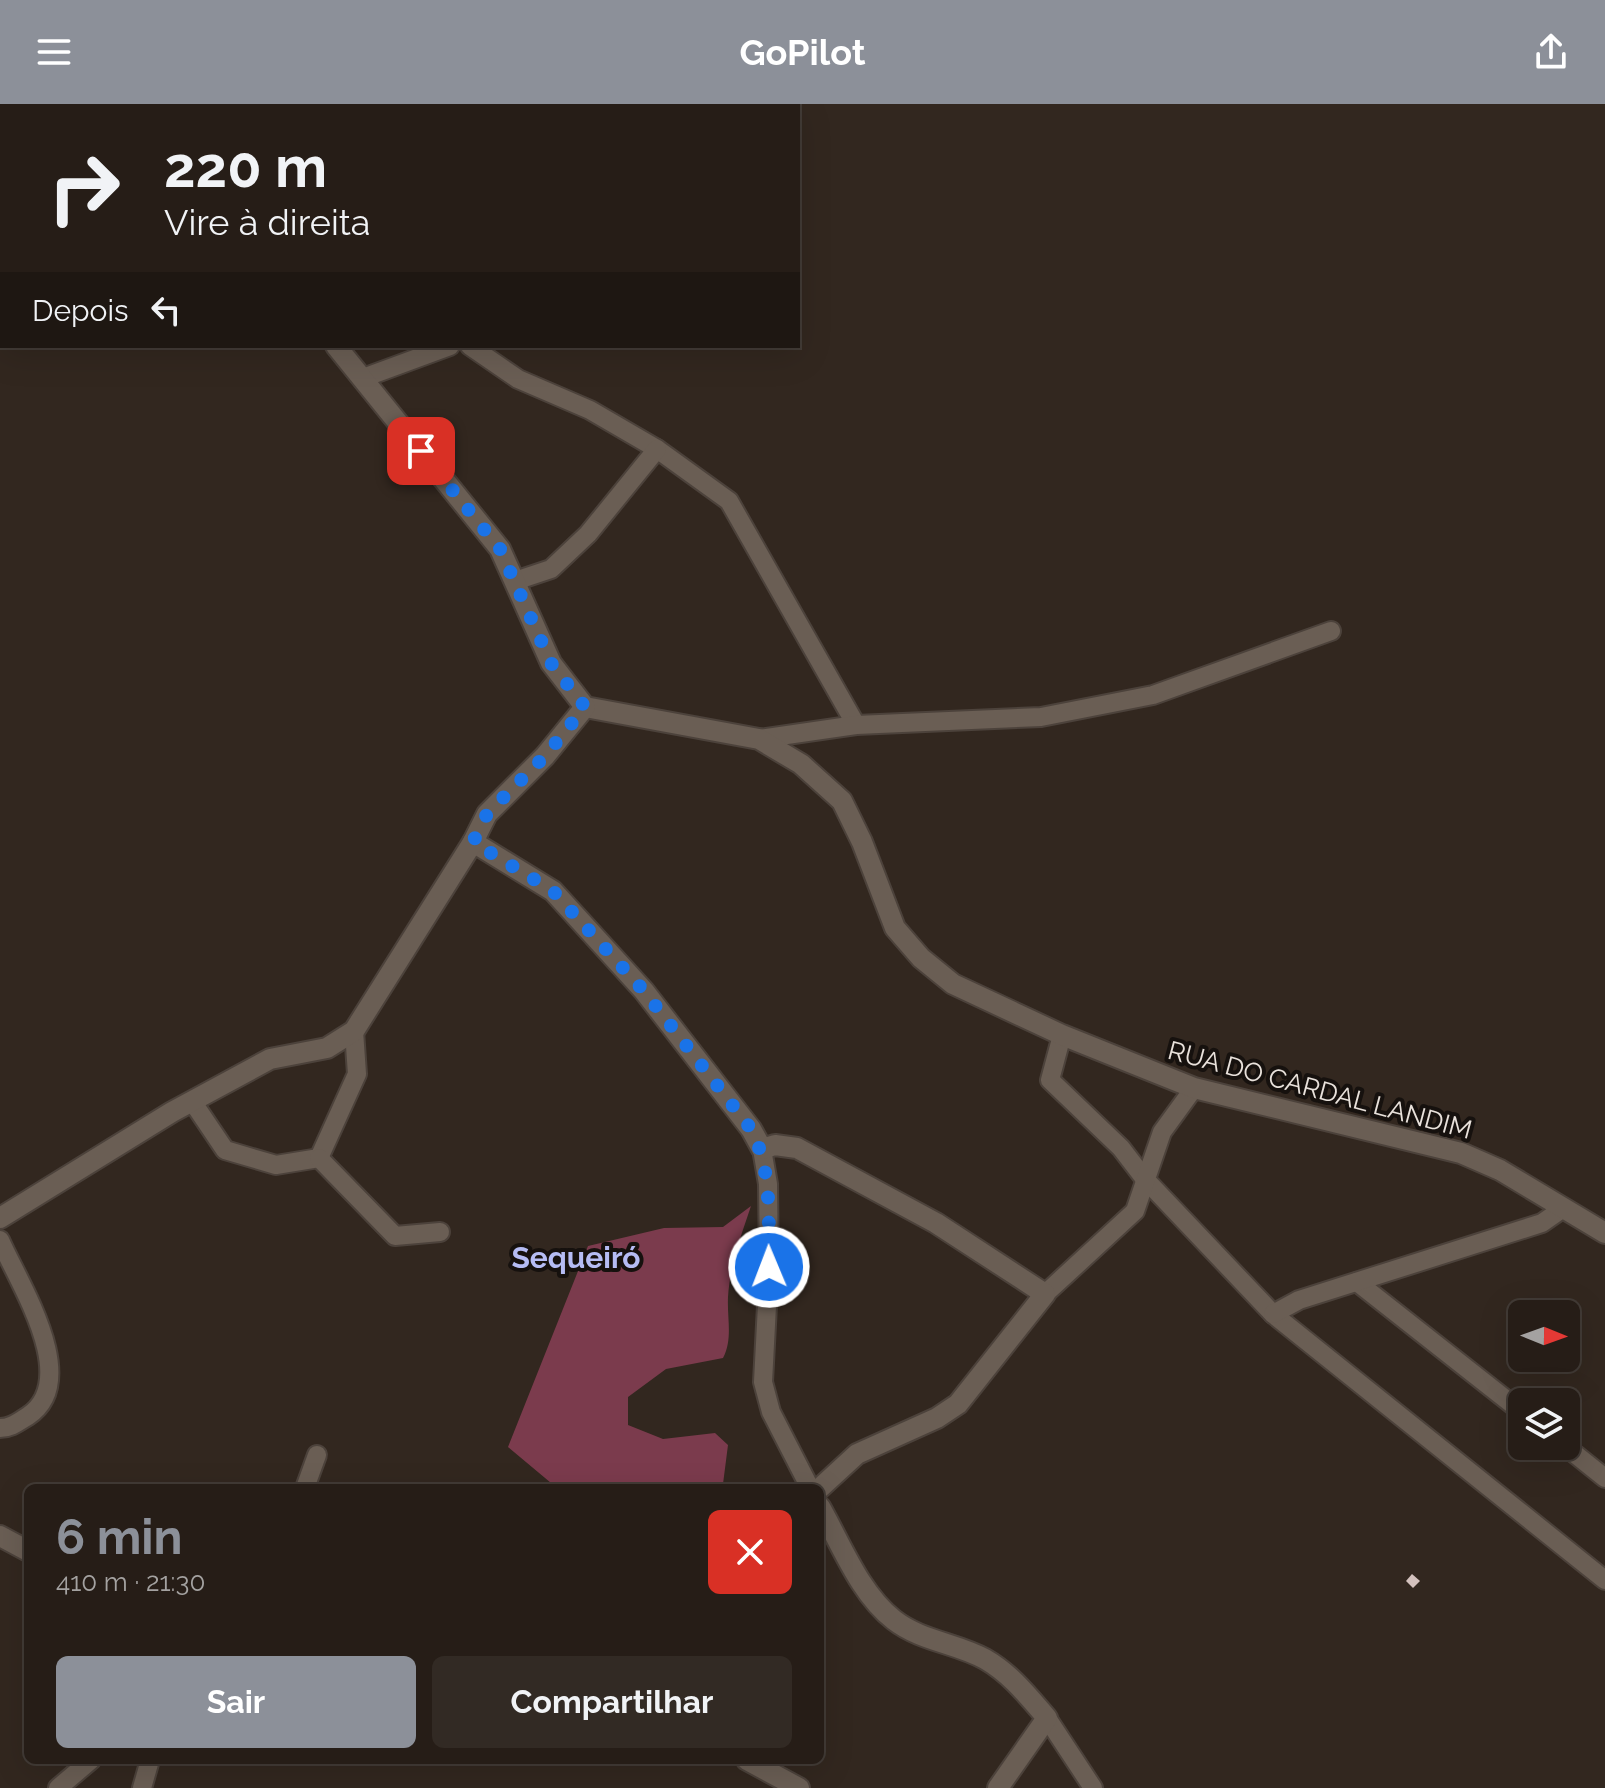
<!DOCTYPE html>
<html lang="pt">
<head>
<meta charset="utf-8">
<style>
  :root { --surface:#261d17; --page:#322a24; --text:#f1f3f6; --muted:#a4a2a1; --line:#423b36; --accent:#8c9099 }
  body { margin:0; font-family:Raleway,sans-serif; background:var(--page); color:var(--text); height:100vh; display:flex; flex-direction:column; font-size:30px; white-space:nowrap }
  * { box-sizing:border-box; margin:0 }
  p { font-size:26px; color:var(--muted) }
  .icon { flex:none; width:44px; height:44px; fill:none; stroke:currentColor; stroke-width:2; stroke-linecap:round; stroke-linejoin:round }
  .map { position:relative; flex:1; overflow:hidden }
  .sheet { position:absolute; left:24px; top:1380px; width:800px; height:280px; display:flex; flex-direction:column; background:var(--surface); border-radius:12px; box-shadow:0 8px 32px #0002,0 0 0 2px var(--line) }
  .sheet>* { flex:none }
  .banner { position:absolute; left:0px; top:0px; width:800px; height:244px; box-shadow:0 8px 32px #0002,0 0 0 2px var(--line); background:#261d17; color:var(--text); overflow:hidden }
  .needle { width:52px; rotate:91deg }
  .fabs { position:absolute; left:1508px; top:1196px; display:grid; gap:16px }
  .fabs a { display:grid; place-items:center; width:72px; height:72px; border-radius:12px; background:var(--surface); box-shadow:0 8px 32px #0002,0 0 0 2px var(--line); font-size:40px }
  .pin { position:absolute; display:grid; place-items:center; width:68px; height:68px; color:#fff; margin:-34px; border-radius:16px; box-shadow:0 4px 12px #0006 }
  .me { position:absolute; width:88px; margin:-44px; rotate:359deg; stroke-linejoin:round; filter:drop-shadow(0 0 6px #0008) }
  .turn { display:flex; align-items:center; gap:28px; height:168px; padding:0 32px; font-size:36px }
  .turn .icon { width:104px; height:104px; stroke-width:2.5 }
  .turn b { display:block; font-size:56px; line-height:68px }
  .then { display:flex; align-items:center; height:76px; padding:0 32px; background:#0003; gap:16px; font-size:30px }
  .round { display:grid; place-items:center; flex:none; width:84px; height:84px; border-radius:12px; background:var(--page) }
  .summary { display:flex; align-items:center; justify-content:space-between; height:136px; padding:0 32px }
  h1 { font-size:48px; font-weight:700; line-height:60px; color:var(--accent) }
  .primary-button { display:flex; gap:16px; margin-top:auto; padding:16px 32px }
  .primary-button a { flex:1; height:92px; border-radius:12px; background:var(--accent); color:#fff; font-size:32px; font-weight:700; line-height:92px; text-align:center }
  .primary-button a+a { background:var(--page); color:var(--text) }
  header { display:flex; justify-content:space-between; align-items:center; height:104px; padding:0 32px; background:var(--accent); color:#fff; font-size:36px; font-weight:700 }
  .map>svg:first-child { display:block }
</style>
</head>
<body>
<header><svg class="icon" aria-label="menu" viewBox="0 0 24 24"><path d="M4 6h16M4 12h16M4 18h16"/></svg>GoPilot<svg class="icon" aria-label="share" viewBox="0 0 24 24"><path d="M12 15V3M7 8l5-5 5 5M5 13v7h14v-7"/></svg></header>
<div class="map">
<svg width="1605" height="1684" viewBox="0 0 1605 1684">
  <rect width="100%" height="100%" fill="#32271f"/>
  <path fill="#7b3b4d" d="M751 1102C741 1132 730 1161 728 1193 727 1215 733 1235 723 1254L666 1265 628 1293V1321L663 1335 715 1329 728 1341 723 1380 732 1384H557L508 1343 588 1142 664 1124 723 1123Z"/>
  <polygon fill="#d3c1bd" points="1412,1470 1420,1477 1413,1484 1406,1477"/>
  <g fill="none" stroke-linecap="round" stroke-linejoin="round">
    <defs>
      <g id="minor">
        <polyline points="90,0 90,2"/>
        <polyline points="443,2 445,0"/>
        <polyline points="470,242 518,275 590,306 657,345 729,397 856,621"/>
        <polyline points="363,274 450,242"/>
        <polyline points="515,477 551,465 588,430 657,345"/>
        <polyline points="759,635 856,621 1041,613 1153,591 1331,527"/>
        <polyline points="1062,931 1050,976 1121,1044 1144,1074 1273,1210 1605,1476"/>
        <polyline points="192,997 225,1046 276,1061 319,1054 357,970 354,927"/>
        <polyline points="762,1045 768,1080 769,1163 763,1278 771,1308 810,1384"/>
        <polyline points="319,1054 395,1132 440,1128"/>
        <path d="M0 1136C19 1180 82 1276 28 1312 18 1318 11 1324 0 1324"/>
        <polyline points="1357,1178 1522,1308"/>
        <polyline points="1045,1190 1135,1107 1162,1028 1194,984"/>
        <polyline points="1273,1210 1299,1196 1542,1119 1562,1105"/>
        <polyline points="1565,1342 1605,1374"/>
        <polyline points="305,1384 317,1351"/>
        <polyline points="1047,1614 1093,1684"/>
        <polyline points="58,1684 91,1656"/>
        <polyline points="142,1684 150,1656"/>
      </g>
      <g id="tertiary">
        <polyline points="352,2 353,0"/>
        <polyline points="0,221 2,220"/>
        <polyline points="336,242 500,445 551,559 585,603 759,635 801,660 842,697 862,738 895,824 921,854 953,880 1062,931 1194,984 1461,1049 1500,1066 1605,1129"/>
        <polyline points="473,738 553,787 644,887 751,1025 762,1045 775,1041 797,1044 936,1119 1045,1190 958,1300 937,1314 857,1350 820,1384"/>
        <polyline points="0,1114 172,1008 270,955 327,944 354,927 473,738 487,710 545,652 585,603"/>
        <path d="M820 1403C841 1440 860 1490 894 1516 921 1537 956 1539 985 1555 1011 1570 1028 1592 1047 1614L998 1684"/>
        <polyline points="0,1432 28,1447"/>
        <polyline points="747,1656 799,1684"/>
      </g>
    </defs>
    <use href="#minor" stroke="#4c423b" stroke-width="22"/>
    <use href="#tertiary" stroke="#4c423b" stroke-width="24"/>
    <use href="#minor" stroke="#6a5e54" stroke-width="18"/>
    <use href="#tertiary" stroke="#6a5e54" stroke-width="20"/>
  </g>
  <g fill="none" stroke-linecap="round" stroke-linejoin="round">
    <path stroke="#1a73e8" stroke-width="14" stroke-dasharray="0 25.2" d="M421 347 500 445 551 559 585 603 545 652 487 710 473 738 553 787 644 887 751 1025C773 1067 768 1116 769 1163"/>
  </g>
  <g text-anchor="middle" stroke-width="8" stroke-linejoin="round" paint-order="stroke">
    <g font-size="26" fill="#e9e2dc" stroke="#16110e">
      <text transform="translate(1320 986) rotate(15)" y="9">RUA DO CARDAL LANDIM</text>
    </g>
    <g font-size="30" font-weight="bold" fill="#b5bcf4" stroke="#16110e">
      <text x="576" y="1164">Sequeiró</text>
    </g>
  </g>
</svg>
<div class="fabs">
<a><svg class="needle" viewBox="-14 -14 28 28"><path d="M0-13l5 13h-10z" fill="#e53935"/><path d="M0 13l5-13h-10z" fill="#a4a2a1"/></svg></a>
<a><svg class="icon" aria-label="layers" viewBox="0 0 24 24"><path d="M12 4l9 5-9 5-9-5zM3 14l9 5 9-5"/></svg></a>
</div>
<div class="pin" style="left:421px;top:347px;background:#d93025"><svg class="icon" aria-label="arrive" viewBox="0 0 24 24"><path d="M6 21V4h12l-3 4 3 4H6"/></svg></div>
<svg class="me" style="left:769px;top:1163px" viewBox="-20 -20 40 40"><circle r="17" fill="#1a73e8" stroke="#fff" stroke-width="3"/><path d="M0-11L8 9 0 5-8 9z" fill="#fff"/></svg>
<div class="banner">
<div class="turn"><svg class="icon" aria-label="right" viewBox="0 0 24 24"><path d="M7 20v-9h11M14 6l5 5-5 5"/></svg><div><b>220 m</b>Vire à direita</div></div>
<div class="then">Depois<svg class="icon" aria-label="left" viewBox="0 0 24 24"><path d="M17 20v-9H6M10 6l-5 5 5 5"/></svg></div>
</div>
<section class="sheet">
<div class="summary"><div><h1>6 min</h1><p>410 m · 21:30</p></div><a class="round" style="background:#d93025;color:#fff"><svg class="icon" aria-label="close" viewBox="0 0 24 24"><path d="M6 6l12 12M18 6L6 18"/></svg></a></div>
<div class="primary-button"><a>Sair</a><a>Compartilhar</a></div>
</section>
</div>
</body>
</html>
